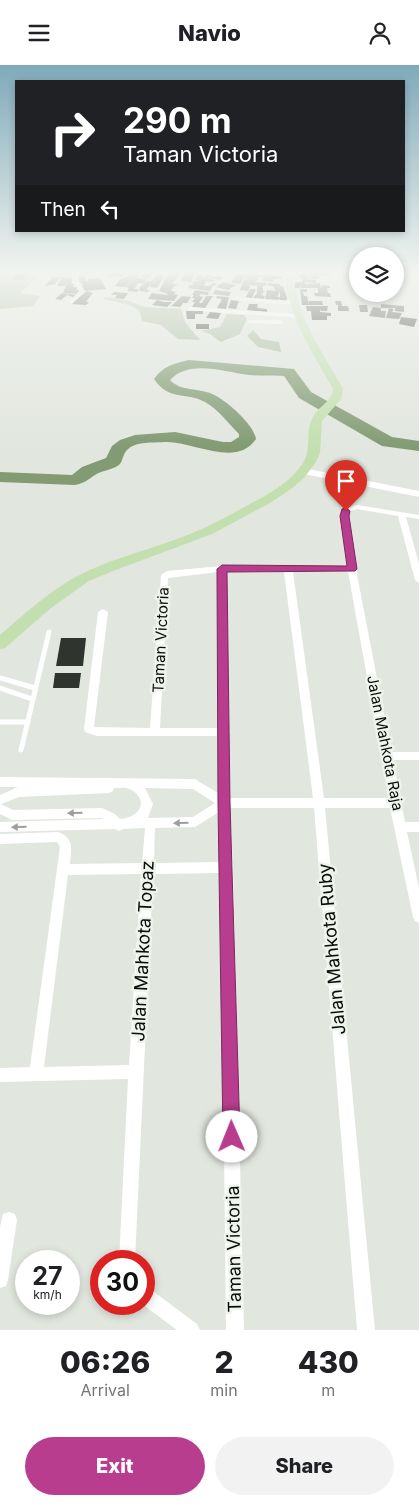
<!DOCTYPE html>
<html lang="en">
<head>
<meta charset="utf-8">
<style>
  :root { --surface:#fff; --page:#f2f2f2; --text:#202124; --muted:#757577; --accent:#b83d8e }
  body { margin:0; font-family:Inter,sans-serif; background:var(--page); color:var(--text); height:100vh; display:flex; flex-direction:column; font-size:19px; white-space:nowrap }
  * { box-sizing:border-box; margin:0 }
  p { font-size:16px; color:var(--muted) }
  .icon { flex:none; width:28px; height:28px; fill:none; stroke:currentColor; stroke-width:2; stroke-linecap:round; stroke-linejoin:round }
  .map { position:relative; height:1265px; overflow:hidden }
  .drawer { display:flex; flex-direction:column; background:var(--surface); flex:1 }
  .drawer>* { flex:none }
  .guide { position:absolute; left:15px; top:15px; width:390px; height:152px; border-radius:0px; box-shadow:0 2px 8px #0003; background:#202124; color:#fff; overflow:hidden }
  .buttons { position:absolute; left:349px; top:182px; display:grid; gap:10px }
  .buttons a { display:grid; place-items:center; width:55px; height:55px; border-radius:50%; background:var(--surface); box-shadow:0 2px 8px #0003; font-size:25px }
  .speed { position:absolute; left:15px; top:1185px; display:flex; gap:10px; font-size:25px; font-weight:700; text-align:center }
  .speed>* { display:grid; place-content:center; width:65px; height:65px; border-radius:50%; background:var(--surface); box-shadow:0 2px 8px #0003; line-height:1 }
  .speed small { font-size:12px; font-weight:400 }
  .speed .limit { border:8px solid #d22; background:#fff; color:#111 }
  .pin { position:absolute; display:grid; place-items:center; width:42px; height:42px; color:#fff; margin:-51px -21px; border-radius:50% 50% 50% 0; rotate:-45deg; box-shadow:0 0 5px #0007 }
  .pin .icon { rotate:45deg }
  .me { position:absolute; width:55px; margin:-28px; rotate:359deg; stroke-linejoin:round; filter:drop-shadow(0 0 4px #0008) }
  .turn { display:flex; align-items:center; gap:18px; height:105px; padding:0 25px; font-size:22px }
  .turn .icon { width:65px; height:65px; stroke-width:2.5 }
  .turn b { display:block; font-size:35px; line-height:42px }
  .then { display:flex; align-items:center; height:48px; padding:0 25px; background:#0003; gap:10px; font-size:19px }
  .eta { display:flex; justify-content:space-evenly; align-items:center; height:85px; text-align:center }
  .eta b { font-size:30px; font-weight:800; line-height:35px }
  .cta { display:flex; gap:10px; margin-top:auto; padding:10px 25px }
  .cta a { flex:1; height:58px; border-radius:30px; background:var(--accent); color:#fff; font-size:20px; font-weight:800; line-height:58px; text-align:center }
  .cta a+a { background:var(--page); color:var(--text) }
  header { display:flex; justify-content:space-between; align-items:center; height:65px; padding:0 25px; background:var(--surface); font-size:22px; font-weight:800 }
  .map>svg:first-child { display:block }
</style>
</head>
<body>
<header><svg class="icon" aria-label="menu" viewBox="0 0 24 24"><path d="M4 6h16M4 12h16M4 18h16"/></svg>Navio<svg class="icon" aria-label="person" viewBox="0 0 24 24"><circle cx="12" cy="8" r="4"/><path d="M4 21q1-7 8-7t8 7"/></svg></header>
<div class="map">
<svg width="419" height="1265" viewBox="0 0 419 1265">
  <rect width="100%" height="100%" fill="#e1e6de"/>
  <g fill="#a7b89d">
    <polygon points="0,206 44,206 20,228 40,231 33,241 0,244"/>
    <polygon points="105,232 126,235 145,242 181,244 185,257 200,275 178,274 161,260 142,256 139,245 129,240 104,234"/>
    <polygon points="227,249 244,250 247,254 240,269 221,277 210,269 201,266 220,262"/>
    <polygon points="253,265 261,274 279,277 281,287 258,282 247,271"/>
  </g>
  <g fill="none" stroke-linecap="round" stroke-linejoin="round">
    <path fill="#829b73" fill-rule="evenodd" d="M189 295 294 304 311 327 392 372 419 376V386L382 381 299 333 284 311C272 310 261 311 249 310 224 307 190 294 170 315 180 326 196 323 210 328 224 333 254 359 256 374 236 404 192 375 164 377 153 378 136 376 127 385 123 389 123 395 120 399 114 405 102 405 95 410 87 415 85 418 75 420L0 417V407L72 410 82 402 106 393 112 381 120 375 135 370 175 367 223 377H231L239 372V369C228 358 219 345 205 337 185 326 170 337 154 314 163 301 175 298 189 295Z"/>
  </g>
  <g fill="#30342e">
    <polygon points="20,206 27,206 23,215 13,214"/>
    <polygon points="111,206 125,206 122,212 108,211"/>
    <polygon points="130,206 141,206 137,213 147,214 143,219 138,218 134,224 139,224 137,227 127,226 129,223 126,222 135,212 125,222 115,221 120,214 128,212"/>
    <polygon points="144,206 153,206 150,213 140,212"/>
    <polygon points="186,206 197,206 191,217 181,216"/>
    <polygon points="298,206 331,206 329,211 319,210 318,214 308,213 310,209"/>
    <polygon points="169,207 180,208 172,219 179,220 174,221 171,226 176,227 174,229 178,230 174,236 148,234 152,228 167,230 168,229 159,226"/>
    <polygon points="237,207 247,208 240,219 231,218"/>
    <polygon points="247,208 267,210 282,211 281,214 274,214 273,217 262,216 263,213 266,213 259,212 257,216 254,217 267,218 266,221 245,220 250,221 248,226 240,225 244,215 249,215 245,214"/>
    <polygon points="301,209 309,209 307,214 316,215 316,218 305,217 305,219 320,218 321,224 322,220 330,221 330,223 327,223 328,228 330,228 331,232 315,231 314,228 318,228 318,223 301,223 300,219 300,223 295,223 295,217 302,217 303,213 299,213"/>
    <polygon points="156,210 165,210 157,223 150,222 154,216 146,225 150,225 148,227 139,226 140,222 147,216 151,216"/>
    <polygon points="197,210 203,210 203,214 205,210 223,212 221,215 205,213 214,215 212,217 206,216 204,221 209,221 213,218 218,219 213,221 210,226 188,223 190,220 195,220 192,219 194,216 201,216 194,215"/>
    <polygon points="84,211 87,218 88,214 100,213 106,224 83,226 82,218 77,218 77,212"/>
    <polygon points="52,212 61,212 55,219 45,221"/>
    <polygon points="62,212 72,213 72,219 75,219 73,222 78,222 76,225 81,225 78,229 63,228 67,218 65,221 57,221"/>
    <polygon points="223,217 231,219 236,220 228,225 216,222"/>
    <polygon points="268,218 280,219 280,221 283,221 287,233 286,237 280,236 280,226 277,232 280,232 279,236 265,235 267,225 276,226 273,221 268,221"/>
    <polygon points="257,221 263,221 263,226 265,226 261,230 265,231 264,234 253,233 257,228"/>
    <polygon points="250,224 256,224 252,233 246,232"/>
    <polygon points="300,224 307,224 307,227 303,227 304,231 307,231 309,240 302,240"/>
    <polygon points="195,225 209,227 208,230 201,229 199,231 203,232 199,238 202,238 206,231 213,231 205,243 192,242 195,237 192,237 195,233 192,233 194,230 192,230"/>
    <polygon points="215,225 231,227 229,231 213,229"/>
    <polygon points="87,226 93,228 86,237 89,237 86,240 71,239"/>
    <polygon points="114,227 128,228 124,234 115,233 117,230 111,230"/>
    <polygon points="62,228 77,230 75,233 67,230 61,235 55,234"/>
    <polygon points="182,231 191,232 187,238 183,238 180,242 171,241"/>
    <polygon points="217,231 229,232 226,244 217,243 222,234 216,233"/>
    <polygon points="157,235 164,237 172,237 167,242 152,240"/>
    <polygon points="231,235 239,236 236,244 228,243"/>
    <polygon points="309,236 322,236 323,240 309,240"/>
    <polygon points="335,236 341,236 342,241 348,241 349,246 338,246 338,240 336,240"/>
    <polygon points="249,239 258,239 257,243 267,244 267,247 247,245"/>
    <polygon points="381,239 404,241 404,247 395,246 395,243 381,243"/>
    <polygon points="359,240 367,240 368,247 360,247"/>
    <polygon points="306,241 328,241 327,246 321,246 320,244 320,247 331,248 331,251 327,251 327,255 312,255 311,246 307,246"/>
    <polygon points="373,242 381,243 381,246 386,246 385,253 369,251"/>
    <polygon points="389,243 394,244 392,247 402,248 399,254 386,253"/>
    <polygon points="186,246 203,246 203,249 195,249 195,254 187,254"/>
    <polygon points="210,247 221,248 218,254 206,253"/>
    <polygon points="401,252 417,254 414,262 399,259"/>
    <rect x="196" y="259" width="13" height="5"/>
    <polygon points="61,573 86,573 83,601 56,601"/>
    <polygon points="55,608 81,608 79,623 53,623"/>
  </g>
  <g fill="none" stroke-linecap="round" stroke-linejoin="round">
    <g stroke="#fff" stroke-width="5">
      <polyline points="0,613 35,623"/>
      <polyline points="0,623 32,634"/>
      <polyline points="0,657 28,657"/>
      <polyline points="21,685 49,567"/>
    </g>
    <g fill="#fff" fill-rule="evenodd">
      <polygon points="72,206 78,206 79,217 85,226 72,239 69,237 79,226 73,217"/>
      <polygon points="257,206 277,206 292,209 289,211"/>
      <polygon points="235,232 296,236 299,238 296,240 233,235 232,234"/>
      <polygon points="189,242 300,249 303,251 300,253 187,245 187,243"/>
      <polygon points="250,255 280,255 283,257 280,259 248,258 247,257"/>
      <path d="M357 440 419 450V454L406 452 419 499V518L415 515 398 451 357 444 351 446 348 451 356 504 391 687H419V695H393L405 757H419V767H407L419 823V858L415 856 413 852 390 743H325L375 1265H357L314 743H230L233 802 244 1265H226L221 808 153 809 135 1196H119L128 1014 0 1017V1003L30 1002 60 782 57 777 0 779V769L58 767C75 773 71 785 70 799L142 798 145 763 123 764 119 766 115 764 0 767V757L104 754 101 753 12 755 0 749V730L18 722H28H0V712L195 714 218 728V671H97L85 667 84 664 98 547 103 544 108 547 94 662 150 663 161 510 167 506 222 501H347L340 451 345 443ZM218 507V663H160L168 513ZM226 507H284L313 733H230L229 670 230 667 229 664ZM293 507H348L389 733H324ZM114 723C119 723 126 722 130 724 150 735 140 753 120 754L115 749 102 743 13 745 1 739 19 732 109 728 113 726ZM145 723 193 724 215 738 193 752 148 753 153 739ZM219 747 221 797 154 798 155 763 195 762ZM141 809 129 1000 44 1002 68 810Z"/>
      <polygon points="9,1147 15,1149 17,1155 8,1215 6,1221 0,1223 0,1162 3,1149"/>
      <polygon points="144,1222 150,1224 197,1259 200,1265 177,1265 142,1239 144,1239"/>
    </g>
    <polygon fill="#fff" fill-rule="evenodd" points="303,403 419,426 419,432 299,408 299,404"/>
    <path fill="#c3dfb0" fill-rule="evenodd" d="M285 206H293C295 249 323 288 343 324L341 334 322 356 320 388 316 397 304 413 291 424 270 438 212 469 113 506 89 516 51 543 5 583 0 584V570C28 546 57 519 92 504 119 492 147 485 174 475 201 466 225 453 250 439 269 429 291 417 303 398 312 384 305 368 312 354 317 341 332 338 333 324 313 288 286 249 285 206Z"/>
  </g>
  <defs><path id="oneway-solid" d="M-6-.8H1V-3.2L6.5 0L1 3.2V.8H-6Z" transform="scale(1.25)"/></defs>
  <g fill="#9d9e9d">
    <use href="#oneway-solid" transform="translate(75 748) rotate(178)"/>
    <use href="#oneway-solid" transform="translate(181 758) rotate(178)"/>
    <use href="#oneway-solid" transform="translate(19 762) rotate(179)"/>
  </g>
  <linearGradient id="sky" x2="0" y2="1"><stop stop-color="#7faab9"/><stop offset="0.54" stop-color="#f2f4f0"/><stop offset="1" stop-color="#f2f4f0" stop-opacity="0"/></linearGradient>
  <rect width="419" height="383" fill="url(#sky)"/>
  <polygon fill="#b83d8e" stroke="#78285c" points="346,443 350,446 349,451 357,504 355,506 227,507 230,738 240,1072 238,1078 232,1081 226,1078 223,1072 218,738 217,504 222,500 347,501 340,451 342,444"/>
  <g text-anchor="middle" stroke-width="5" stroke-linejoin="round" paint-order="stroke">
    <g font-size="15" fill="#0a0c09" stroke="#eef3ec">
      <text transform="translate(161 575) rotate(-87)" y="5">Taman Victoria</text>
      <text transform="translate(385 678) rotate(79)" y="5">Jalan Mahkota Raja</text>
    </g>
    <g font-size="18" fill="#0a0c09" stroke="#eef3ec">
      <text transform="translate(332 884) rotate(-95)" y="6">Jalan Mahkota Ruby</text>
      <text transform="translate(143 886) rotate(-87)" y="6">Jalan Mahkota Topaz</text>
      <text transform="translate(234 1184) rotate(-91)" y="6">Taman Victoria</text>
    </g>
  </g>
</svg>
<div class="buttons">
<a><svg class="icon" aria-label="layers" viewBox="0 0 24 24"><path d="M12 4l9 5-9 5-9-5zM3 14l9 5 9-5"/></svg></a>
</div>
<div class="speed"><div>27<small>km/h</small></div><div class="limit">30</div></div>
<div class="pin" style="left:346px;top:446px;background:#d93025"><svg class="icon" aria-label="arrive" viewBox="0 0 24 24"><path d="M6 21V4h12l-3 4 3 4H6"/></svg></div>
<svg class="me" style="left:232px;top:1072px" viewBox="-20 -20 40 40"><circle r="19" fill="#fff"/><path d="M0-13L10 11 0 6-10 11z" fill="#b83d8e"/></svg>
<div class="guide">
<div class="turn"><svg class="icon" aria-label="right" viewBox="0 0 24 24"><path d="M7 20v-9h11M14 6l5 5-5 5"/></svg><div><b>290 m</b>Taman Victoria</div></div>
<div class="then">Then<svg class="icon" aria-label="left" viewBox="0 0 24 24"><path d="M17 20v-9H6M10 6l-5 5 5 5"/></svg></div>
</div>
</div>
<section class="drawer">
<div class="eta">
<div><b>06:26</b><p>Arrival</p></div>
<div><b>2</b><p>min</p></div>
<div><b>430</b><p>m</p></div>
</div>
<div class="cta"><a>Exit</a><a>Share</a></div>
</section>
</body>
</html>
